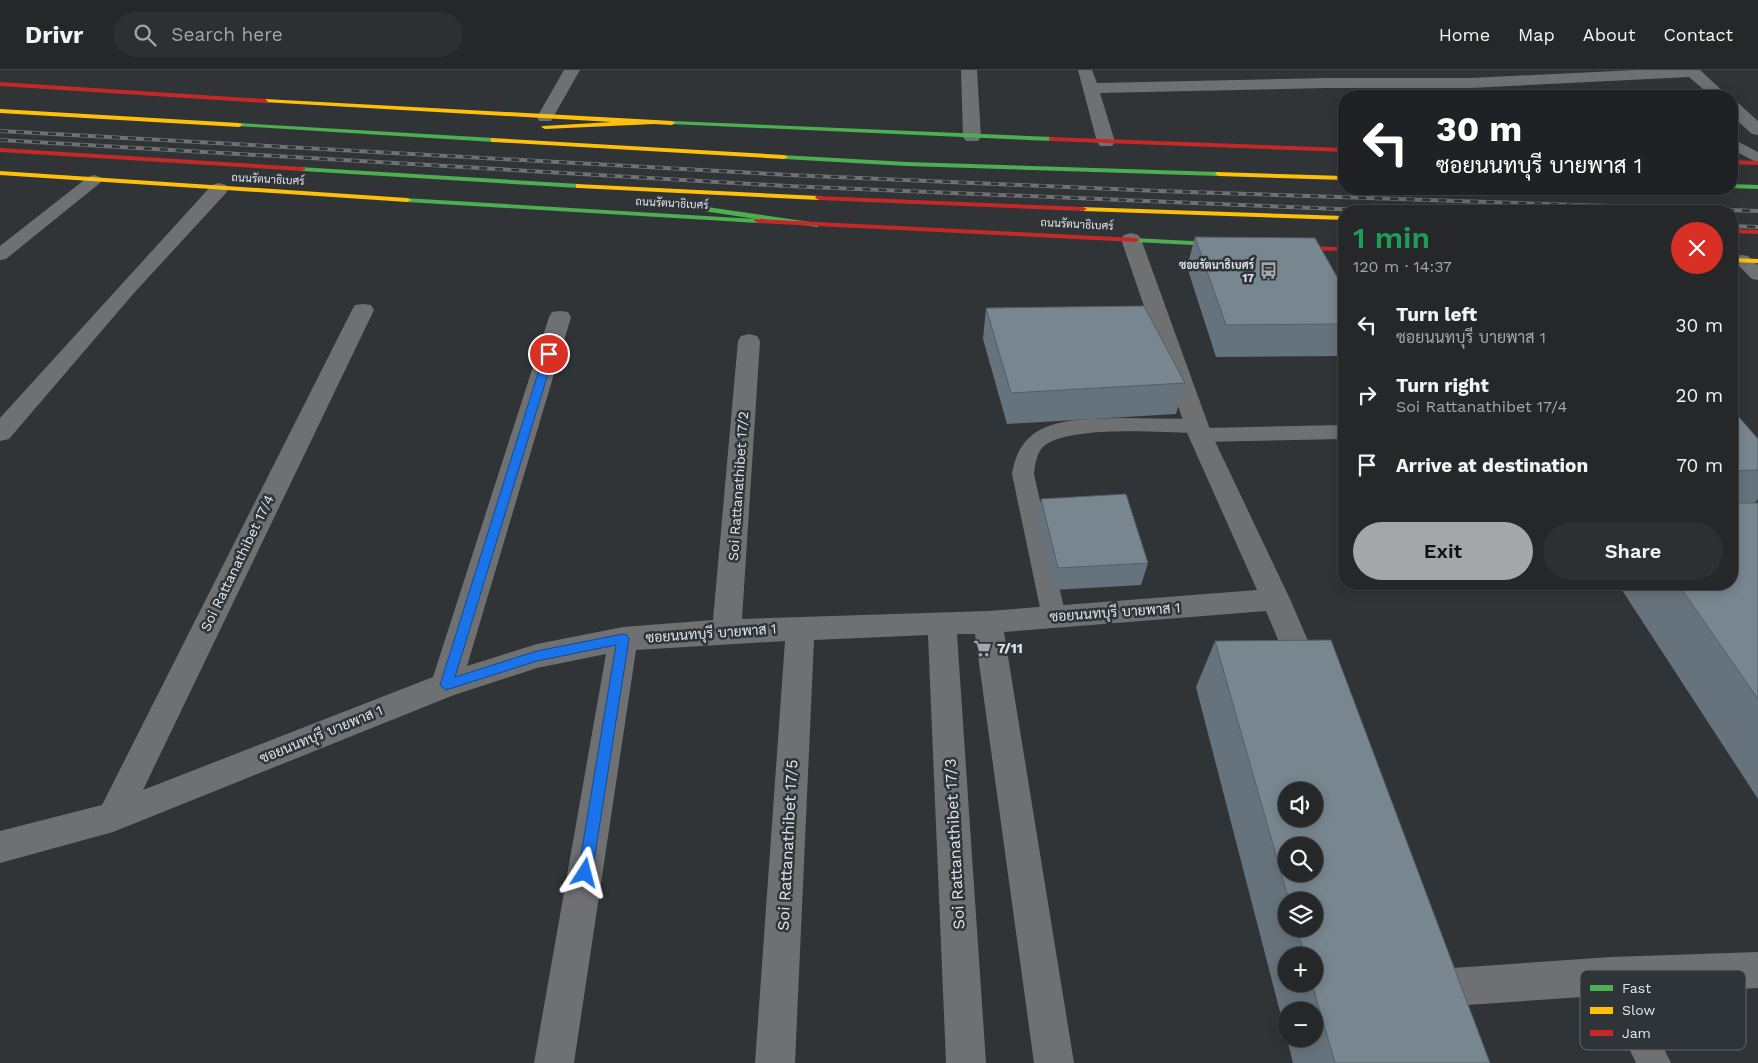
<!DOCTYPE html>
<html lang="en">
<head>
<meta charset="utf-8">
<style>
  :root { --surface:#252729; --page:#2d2f31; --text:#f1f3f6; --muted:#a3a5a8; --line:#424446; --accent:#a3a7aa }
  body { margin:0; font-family:"Work Sans",Sarabun,sans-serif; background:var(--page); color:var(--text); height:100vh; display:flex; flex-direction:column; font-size:19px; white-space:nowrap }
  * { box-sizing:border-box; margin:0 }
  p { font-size:16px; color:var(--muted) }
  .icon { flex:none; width:28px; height:28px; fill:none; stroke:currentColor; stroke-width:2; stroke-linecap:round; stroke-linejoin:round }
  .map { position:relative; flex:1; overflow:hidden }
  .details { position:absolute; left:1338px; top:135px; width:400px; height:385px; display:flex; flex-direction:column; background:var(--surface); border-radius:20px; box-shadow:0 2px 12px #0003,0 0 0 1px var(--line) }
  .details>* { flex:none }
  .top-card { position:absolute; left:1338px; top:20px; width:400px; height:105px; border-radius:20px; box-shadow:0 2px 12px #0003,0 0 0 1px var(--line); background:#202124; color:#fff; overflow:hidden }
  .tools { position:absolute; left:1278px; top:712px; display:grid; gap:10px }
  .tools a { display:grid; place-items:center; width:45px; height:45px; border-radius:50%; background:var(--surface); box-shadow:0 2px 12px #0003,0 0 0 1px var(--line); font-size:25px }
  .pin { position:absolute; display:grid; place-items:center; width:42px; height:42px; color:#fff; margin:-21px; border:2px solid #fff; border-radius:50%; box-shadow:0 1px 5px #0007 }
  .me { position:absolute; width:55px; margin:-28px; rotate:9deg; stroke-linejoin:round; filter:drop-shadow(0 0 4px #0008) }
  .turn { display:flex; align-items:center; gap:18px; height:105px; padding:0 15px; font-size:22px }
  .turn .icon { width:65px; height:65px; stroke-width:2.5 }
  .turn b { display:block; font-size:35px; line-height:42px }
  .round { display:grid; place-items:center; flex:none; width:52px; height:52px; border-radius:26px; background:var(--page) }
  .overview { display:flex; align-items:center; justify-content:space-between; height:85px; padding:0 15px }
  h1 { font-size:30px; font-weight:600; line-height:38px; color:#1e9e55 }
  .primary-button { display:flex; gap:10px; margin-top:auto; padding:10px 15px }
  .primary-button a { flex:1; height:58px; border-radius:30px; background:var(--accent); color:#111; font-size:20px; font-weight:600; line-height:58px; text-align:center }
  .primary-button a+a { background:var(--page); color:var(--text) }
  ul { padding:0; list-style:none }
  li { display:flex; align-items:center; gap:15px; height:70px; padding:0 15px }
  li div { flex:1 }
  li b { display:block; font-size:19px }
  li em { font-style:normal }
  header { display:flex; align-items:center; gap:30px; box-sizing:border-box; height:70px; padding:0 25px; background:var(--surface); border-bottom:1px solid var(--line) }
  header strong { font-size:24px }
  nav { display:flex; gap:28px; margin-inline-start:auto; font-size:18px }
  .search { width:350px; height:45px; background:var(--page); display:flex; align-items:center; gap:12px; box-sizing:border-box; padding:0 18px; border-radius:28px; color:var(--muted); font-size:19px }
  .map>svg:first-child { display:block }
</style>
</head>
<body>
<header>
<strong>Drivr</strong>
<div class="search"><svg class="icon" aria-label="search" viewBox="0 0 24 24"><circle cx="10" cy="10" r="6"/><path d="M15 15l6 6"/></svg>Search here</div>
<nav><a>Home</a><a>Map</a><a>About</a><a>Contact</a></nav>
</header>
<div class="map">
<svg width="1758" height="993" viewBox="0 0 1758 993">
  <rect width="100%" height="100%" fill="#313437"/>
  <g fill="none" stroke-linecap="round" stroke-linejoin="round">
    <g fill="#6e7072" fill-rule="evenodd">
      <polygon points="1521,19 1645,22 1652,26 1514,26 1516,20"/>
      <polygon points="1731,68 1758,82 1758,93 1731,79"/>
      <polygon points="94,105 100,107 102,110 100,113 6,189 0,190 0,176 88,107"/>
      <polygon points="1742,185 1748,186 1758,195 1758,210 1752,209 1733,190 1736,186"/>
      <path d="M1118 348 1197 349 1204 351 1206 358 1344 355V369L1200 372 1193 370 1189 365 1191 363C1159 362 1063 355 1042 378 1036 385 1035 396 1034 404L1066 547 1063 554 1054 557 1045 554 1042 547 1012 404C1021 347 1071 350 1118 348Z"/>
      <polygon points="1611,890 1622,895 1671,993 1636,993 1595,906 1600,895"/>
    </g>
    <g fill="#6e7072" fill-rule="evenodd">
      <polygon points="564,0 580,0 551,51 539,51 537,47"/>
      <polygon points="961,0 977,0 981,67 978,71 966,71 963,67"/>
      <polygon points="1078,0 1092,0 1097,13 1327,8 1471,8 1636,0 1700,0 1728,26 1711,26 1689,7 1471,18 1327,18 1100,23 1115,72 1112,76 1100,76 1097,72"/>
      <polygon points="1731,31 1737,32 1758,51 1758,65 1752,64 1731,45"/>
      <polygon points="219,113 226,115 228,119 226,123 134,223 9,369 0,371 0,348 212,115"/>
      <polygon points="1131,163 1138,165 1141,169 1212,365 1290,529 1323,606 1319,615 1308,618 1297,615 1266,541 1004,562 1074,993 1034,993 975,564 957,564 986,993 946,993 928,565 814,570 795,993 755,993 785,571 636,580 574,993 534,993 606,584 537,598 454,625 113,762 0,793 0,761 102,735 352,240 355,235 363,234 371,235 374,240 143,720 433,607 549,247 552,242 560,241 568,242 571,247 467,596 537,574 623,557 713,550 738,271 741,266 749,264 757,266 760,271 742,549 988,541 1257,520 1188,365 1121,169 1124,165"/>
      <polygon points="1758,882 1758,918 1611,925 1438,937 1425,931 1419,918 1425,905 1438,899 1611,887"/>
    </g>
    <g fill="#4caf50" fill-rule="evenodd">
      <polygon points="672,51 1052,67 1056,69 1052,71 670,54 670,52"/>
      <polygon points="239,53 494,68 498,70 494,72 237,56 237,54"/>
      <polygon points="781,85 907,92 1219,102 1223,104 1219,106 907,96 784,89 781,89"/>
      <polygon points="299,97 579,114 583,116 579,118 302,101 298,99"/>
      <polygon points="1731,114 1758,115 1758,119 1731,118"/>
      <polygon points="404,128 756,149 697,140 697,136 700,136 817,153 821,155 817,157 760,149 762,151 758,153 407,132 404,132"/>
      <polygon points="1133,168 1230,173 1234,175 1230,177 1136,172 1132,170"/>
    </g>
    <g fill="#ffc107" fill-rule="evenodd">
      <polygon points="265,29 655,50 672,51 675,53 672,55 654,54 545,59 541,57 543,56 612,52 263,32 263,30"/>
      <polygon points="0,39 239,53 243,55 239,57 0,43"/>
      <polygon points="491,68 784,85 788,87 784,89 494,72 491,72"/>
      <polygon points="0,101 407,128 411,130 407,132 0,105"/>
      <polygon points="1216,102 1344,106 1344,110 1219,106 1215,104"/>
      <polygon points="576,114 819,126 823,128 819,130 579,118 576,118"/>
      <polygon points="1080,137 1344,146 1344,150 1083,141 1080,141"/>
      <polygon points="1731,188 1758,189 1758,193 1731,192"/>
    </g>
    <g fill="#c62828" fill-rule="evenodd">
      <polygon points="0,12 265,29 268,31 265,33 0,16"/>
      <polygon points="1049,67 1344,78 1344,82 1052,71 1049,71"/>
      <polygon points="0,78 302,97 306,99 302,101 0,82"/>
      <polygon points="1731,90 1758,91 1758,95 1731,94"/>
      <polygon points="816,126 1083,137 1087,139 1083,141 819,130 815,128"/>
      <polygon points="755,149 1136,168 1140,170 1136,172 758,153 754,151"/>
      <polygon points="1731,159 1758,160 1758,164 1731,163"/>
      <polygon points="1280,176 1344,177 1344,181 1283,180 1280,180"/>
    </g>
    <defs>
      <g id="rail">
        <polyline points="0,61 790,105 1159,121 1758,141"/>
        <polyline points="0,70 787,116 1386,141"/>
        <polyline points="1731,156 1758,157"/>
      </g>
    </defs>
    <use href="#rail" stroke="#6f7173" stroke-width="4"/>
    <use href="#rail" stroke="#2f3439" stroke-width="2.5" stroke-dasharray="8" stroke-linecap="butt"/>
  </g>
  <g fill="#67737c" fill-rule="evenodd">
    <polygon points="1195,167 1344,219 1344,286 1216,287 1187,197"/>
    <polygon points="986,238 1185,313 1176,344 1007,354 983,269"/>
    <polygon points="1731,338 1758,369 1758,429 1755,433 1758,433 1758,729 1618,514 1731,514"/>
    <polygon points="1041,429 1148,493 1141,515 1053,520 1037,451"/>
    <path d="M1215 571 1490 993H1293L1287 969H1314V941H1286V965L1196 617ZM1286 831H1314V859H1286ZM1286 886H1314V914H1286Z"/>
  </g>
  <g fill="#788690" stroke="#545e65" fill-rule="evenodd">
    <polygon points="1195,167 1315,168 1344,219 1344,254 1226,255"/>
    <polygon points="1144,236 1185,313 1011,323 986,238"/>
    <polygon points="1731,338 1758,369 1758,400 1731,401"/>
    <polygon points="1126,424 1148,493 1058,498 1041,429"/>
    <polygon points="1731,433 1758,433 1758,629 1678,514 1731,514"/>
    <path d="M1331 570 1490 993H1335L1312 914H1314V886H1305L1297 859H1314V831H1289L1215 571ZM1286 721H1314V749H1286ZM1286 776H1314V804H1286Z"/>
  </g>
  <polygon fill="#1a73e8" stroke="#114b97" points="549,281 554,284 455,607 537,581 623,564 627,565 629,569 592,803 590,808 585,810 580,808 578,803 616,575 537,591 446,620 440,615 544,284"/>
  <defs>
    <symbol id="bus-bare" viewBox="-9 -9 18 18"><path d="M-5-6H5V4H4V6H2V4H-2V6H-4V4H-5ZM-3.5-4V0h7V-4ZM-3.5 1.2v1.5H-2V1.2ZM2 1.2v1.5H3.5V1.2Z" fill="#a3a7aa" stroke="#2f3439" stroke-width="2.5" paint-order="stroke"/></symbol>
    <symbol id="supermarket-bare" viewBox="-9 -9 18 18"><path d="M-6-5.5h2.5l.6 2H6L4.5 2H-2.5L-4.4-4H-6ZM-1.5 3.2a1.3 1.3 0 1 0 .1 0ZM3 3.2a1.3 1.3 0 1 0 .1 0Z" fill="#a3a7aa" stroke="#2f3439" stroke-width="2.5" paint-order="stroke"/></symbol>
  </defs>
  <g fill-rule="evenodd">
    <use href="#bus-bare" x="1256" y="188" width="25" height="25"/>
    <use href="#supermarket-bare" x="970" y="566" width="25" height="25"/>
  </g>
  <g text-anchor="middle" stroke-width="5" stroke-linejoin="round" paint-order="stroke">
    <g font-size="11" fill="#e1e5e8" stroke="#2f3439">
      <text transform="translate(268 109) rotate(3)" y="4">ถนนรัตนาธิเบศร์</text>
      <text transform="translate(672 133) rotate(3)" y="4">ถนนรัตนาธิเบศร์</text>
      <text transform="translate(1077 154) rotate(3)" y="4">ถนนรัตนาธิเบศร์</text>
    </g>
    <g font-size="11" font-weight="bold" fill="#e1e5e8" stroke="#2f3439" text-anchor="end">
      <text x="1254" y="199">ซอยรัตนาธิเบศร์<tspan x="1254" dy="13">17</tspan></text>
    </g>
    <g font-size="14" fill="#e1e5e8" stroke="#2f3439">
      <text transform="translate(738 416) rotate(-86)" y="5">Soi Rattanathibet 17/2</text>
      <text transform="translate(237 493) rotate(-64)" y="5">Soi Rattanathibet 17/4</text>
      <text transform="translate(1115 542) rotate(-4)" y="5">ซอยนนทบุรี บายพาส 1</text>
      <text transform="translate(711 563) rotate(-4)" y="5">ซอยนนทบุรี บายพาส 1</text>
      <text transform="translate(321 664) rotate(-22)" y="5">ซอยนนทบุรี บายพาส 1</text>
    </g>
    <g font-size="14" font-weight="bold" fill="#e1e5e8" stroke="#2f3439" text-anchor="start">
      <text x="997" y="583">7/11</text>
    </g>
    <g font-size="16" fill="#e1e5e8" stroke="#2f3439">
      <text transform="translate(954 774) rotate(-93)" y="6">Soi Rattanathibet 17/3</text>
      <text transform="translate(787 775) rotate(-87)" y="6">Soi Rattanathibet 17/5</text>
    </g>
  </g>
  <rect x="1580" y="900" width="166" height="80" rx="8" fill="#2f3439" stroke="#64696e" stroke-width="1"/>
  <rect x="1590" y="915" width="23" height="6" fill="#4caf50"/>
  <rect x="1590" y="937" width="23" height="7" fill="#ffc107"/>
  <rect x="1590" y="960" width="23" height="6" fill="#c62828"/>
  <g font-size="14" fill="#e1e5e8">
    <text x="1622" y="923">Fast</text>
    <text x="1622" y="945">Slow</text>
    <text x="1622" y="968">Jam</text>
  </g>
</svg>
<div class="tools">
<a><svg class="icon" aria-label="sound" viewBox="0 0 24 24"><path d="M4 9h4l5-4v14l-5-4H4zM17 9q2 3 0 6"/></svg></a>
<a><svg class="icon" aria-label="search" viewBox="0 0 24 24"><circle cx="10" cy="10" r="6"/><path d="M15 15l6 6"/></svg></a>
<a><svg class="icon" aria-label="layers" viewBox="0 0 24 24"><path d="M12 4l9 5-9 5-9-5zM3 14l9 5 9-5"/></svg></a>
<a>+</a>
<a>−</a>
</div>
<div class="pin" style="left:549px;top:284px;background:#d93025"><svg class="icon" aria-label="arrive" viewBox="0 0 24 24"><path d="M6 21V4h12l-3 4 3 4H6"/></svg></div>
<svg class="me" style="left:585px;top:803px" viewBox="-20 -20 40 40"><path d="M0-17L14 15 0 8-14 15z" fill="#1a73e8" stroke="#fff" stroke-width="4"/></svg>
<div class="top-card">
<div class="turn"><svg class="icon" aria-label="left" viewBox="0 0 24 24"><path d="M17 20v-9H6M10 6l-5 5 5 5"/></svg><div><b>30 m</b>ซอยนนทบุรี บายพาส 1</div></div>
</div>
<section class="details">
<div class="overview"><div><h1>1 min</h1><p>120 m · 14:37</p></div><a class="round" style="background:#d93025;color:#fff"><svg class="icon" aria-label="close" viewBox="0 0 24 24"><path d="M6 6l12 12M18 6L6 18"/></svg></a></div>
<ul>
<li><svg class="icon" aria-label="left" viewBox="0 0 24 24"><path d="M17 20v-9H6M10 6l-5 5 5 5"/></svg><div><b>Turn left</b><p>ซอยนนทบุรี บายพาส 1</p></div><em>30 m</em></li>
<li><svg class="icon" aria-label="right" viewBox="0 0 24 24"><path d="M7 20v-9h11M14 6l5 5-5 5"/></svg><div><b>Turn right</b><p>Soi Rattanathibet 17/4</p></div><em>20 m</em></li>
<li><svg class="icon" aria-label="arrive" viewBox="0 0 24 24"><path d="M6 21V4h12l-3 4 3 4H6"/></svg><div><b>Arrive at destination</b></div><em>70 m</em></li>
</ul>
<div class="primary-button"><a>Exit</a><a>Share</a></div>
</section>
</div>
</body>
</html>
